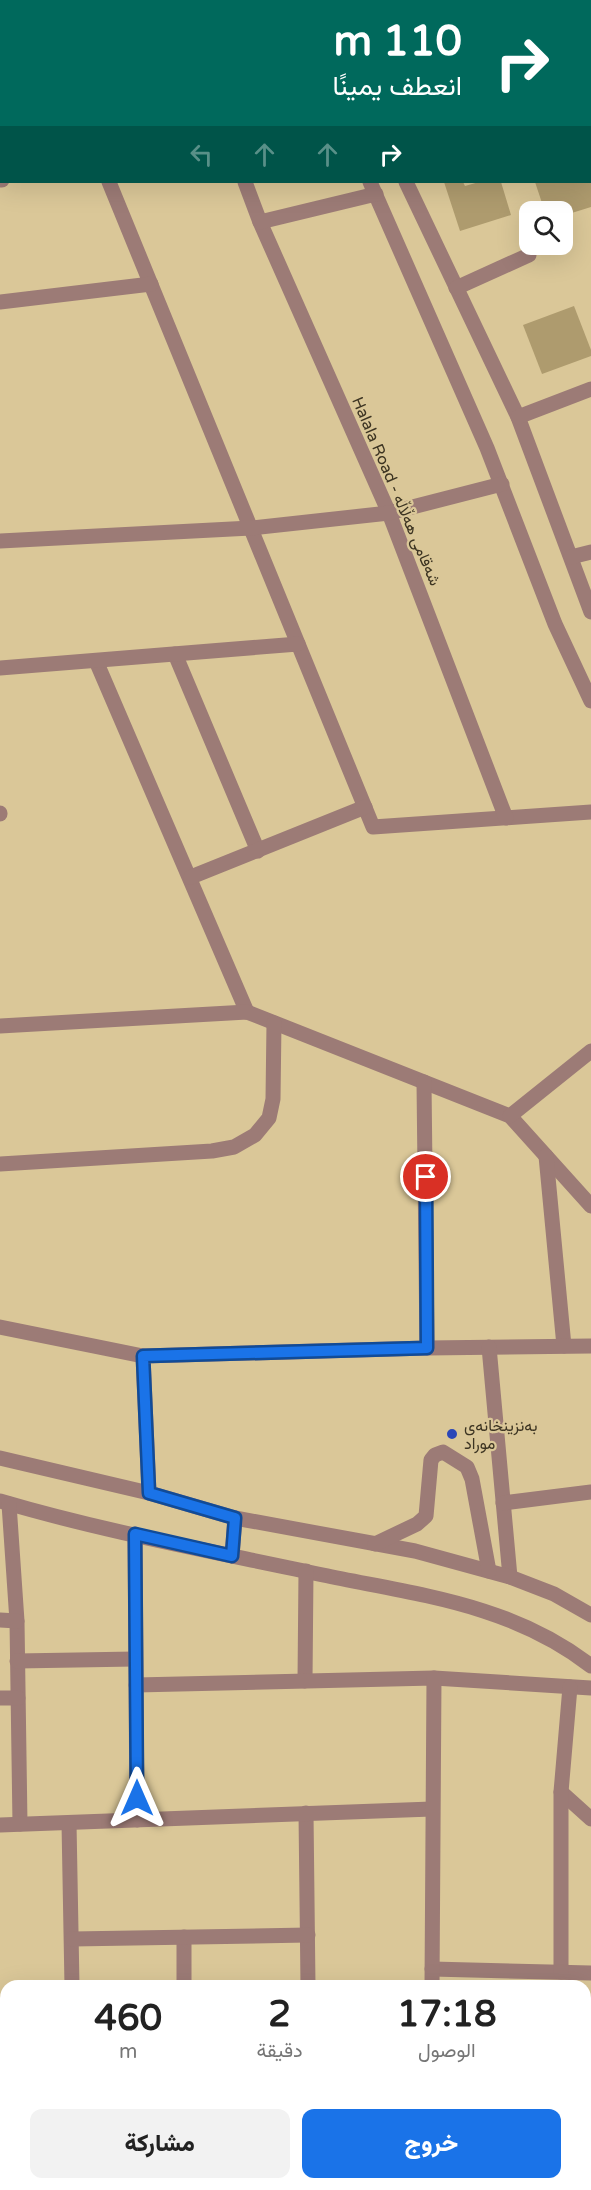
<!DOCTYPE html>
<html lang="ar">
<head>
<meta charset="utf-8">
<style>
  :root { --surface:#fff; --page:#f2f2f2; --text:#222; --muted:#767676; --accent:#1a73e8 }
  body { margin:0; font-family:"Varela Round",Vazirmatn,sans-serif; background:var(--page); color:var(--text); direction:rtl; height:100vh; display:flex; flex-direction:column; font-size:22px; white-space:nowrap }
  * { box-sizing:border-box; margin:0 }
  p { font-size:20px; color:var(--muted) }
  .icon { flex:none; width:33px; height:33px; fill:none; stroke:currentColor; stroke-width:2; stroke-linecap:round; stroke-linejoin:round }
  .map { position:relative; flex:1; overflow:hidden; direction:ltr }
  .side { position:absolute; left:0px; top:1980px; width:591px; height:210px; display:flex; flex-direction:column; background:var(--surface); border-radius:18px 18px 0 0; box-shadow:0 6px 24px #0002; direction:rtl }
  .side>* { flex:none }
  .banner { position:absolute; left:0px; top:0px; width:591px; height:183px; box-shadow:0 6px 24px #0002; direction:rtl; background:#00695c; color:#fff; overflow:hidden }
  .buttons { position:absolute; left:519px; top:201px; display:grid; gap:12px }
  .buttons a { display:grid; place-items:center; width:54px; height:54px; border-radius:12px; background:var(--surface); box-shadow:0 6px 24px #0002; font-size:30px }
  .pin { position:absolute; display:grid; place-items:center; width:51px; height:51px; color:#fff; margin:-26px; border:3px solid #fff; border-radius:50%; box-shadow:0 2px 6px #0007 }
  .me { position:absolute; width:66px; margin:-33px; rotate:0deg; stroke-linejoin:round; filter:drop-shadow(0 0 4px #0008) }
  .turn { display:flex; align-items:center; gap:21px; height:126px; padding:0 30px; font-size:27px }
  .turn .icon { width:78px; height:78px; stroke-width:2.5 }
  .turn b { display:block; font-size:42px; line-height:51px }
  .lanes { display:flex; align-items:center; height:57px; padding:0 30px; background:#0003; justify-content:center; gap:30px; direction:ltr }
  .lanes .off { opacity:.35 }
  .eta { display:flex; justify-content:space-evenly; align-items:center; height:102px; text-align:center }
  .eta b { font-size:36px; font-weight:800; line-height:42px }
  .cta { display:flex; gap:12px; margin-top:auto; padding:12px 30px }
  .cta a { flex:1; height:69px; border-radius:12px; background:var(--accent); color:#fff; font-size:24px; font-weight:800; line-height:69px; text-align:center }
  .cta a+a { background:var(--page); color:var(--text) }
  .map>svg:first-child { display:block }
</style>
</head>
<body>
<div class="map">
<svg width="591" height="2190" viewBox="0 0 591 2190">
  <rect width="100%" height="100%" fill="#dac798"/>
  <polygon fill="#b99e5d" points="441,2184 557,2184 551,2190 441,2190"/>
  <g fill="#ae9b6e">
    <polygon points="444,182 463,182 465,186 479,182 501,182 511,215 460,231"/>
    <polygon points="535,182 591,182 591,207 562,216 562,212 545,212"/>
    <polygon points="574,306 591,350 591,356 542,374 523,325"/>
  </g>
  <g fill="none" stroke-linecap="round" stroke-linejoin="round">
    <g stroke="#9c7b76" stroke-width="15">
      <polyline points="192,0 192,2"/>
      <polyline points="296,0 297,2"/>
      <polyline points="335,0 335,2"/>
      <polyline points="0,60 2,60"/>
      <polyline points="590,128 591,127"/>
      <polyline points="0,180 2,180"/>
      <polyline points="109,182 373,827 591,812"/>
      <polyline points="245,182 260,222 389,513 506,818"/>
      <polyline points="370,182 487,448 555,624 591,701"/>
      <polyline points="406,182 518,417 591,612"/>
      <polyline points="260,222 376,194"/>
      <polyline points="456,288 529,255"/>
      <polyline points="0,302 151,284"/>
      <polyline points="518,417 591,389"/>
      <polyline points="0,541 251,528 389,513 502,484"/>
      <polyline points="571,557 591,552"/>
      <polyline points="175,654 258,851"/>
      <polyline points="96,661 247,1012"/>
      <polyline points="0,668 298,644"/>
      <polyline points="0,813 0,814"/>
      <polyline points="191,877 365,807"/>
      <polyline points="0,1026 247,1012 510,1116 591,1206"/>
      <polyline points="424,1082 427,1348"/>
      <polyline points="510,1116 591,1051"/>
      <polyline points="546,1156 564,1346"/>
      <polyline points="0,1164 212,1151 234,1147 255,1135 269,1118 273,1099 274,1023"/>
      <polyline points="0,1327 143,1356 427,1348 591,1346"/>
      <polyline points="489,1347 510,1577"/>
      <polyline points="143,1356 149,1493"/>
      <polyline points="0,1458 149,1493 235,1518 415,1551 510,1577 554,1594 591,1615"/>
      <path d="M0 1501C105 1532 216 1552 323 1575 419 1595 511 1604 591 1666"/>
      <polyline points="503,1503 591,1492"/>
      <polyline points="9,1504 17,1621 20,1824"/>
      <polyline points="135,1534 137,1820"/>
      <polyline points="375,1544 417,1524 426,1516 431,1460 435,1455 443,1452 467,1467 472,1479 489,1571"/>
      <polyline points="232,1556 235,1518"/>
      <polyline points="0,1620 17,1621"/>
      <polyline points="17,1661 135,1659"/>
      <polyline points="305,1681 306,1571"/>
      <polyline points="136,1685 434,1678 591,1688"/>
      <polyline points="0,1698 18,1698"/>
      <polyline points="561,1792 591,1819"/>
      <polyline points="306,1813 308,1986"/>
      <polyline points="69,1823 72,1986"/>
      <polyline points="0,1825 432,1809"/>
      <polyline points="184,1937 184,1986"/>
      <polyline points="72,1939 308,1935"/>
      <polyline points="432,1969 591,1973"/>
      <polyline points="561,1972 561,1792 570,1687"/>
      <polyline points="432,1986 434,1678"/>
      <polyline points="0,2090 6,2090"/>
      <polyline points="585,2092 591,2092"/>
      <polyline points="184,2184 184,2190"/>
      <polyline points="71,2190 71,2184"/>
      <polyline points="307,2190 307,2184"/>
      <polyline points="432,2190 432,2184"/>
    </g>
  </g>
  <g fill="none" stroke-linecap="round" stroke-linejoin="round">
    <defs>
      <polyline id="route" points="137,1798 135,1534 232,1556 235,1518 149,1493 143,1356 427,1348 426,1177"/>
    </defs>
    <use href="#route" stroke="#114b97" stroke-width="15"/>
    <use href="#route" stroke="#1a73e8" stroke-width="10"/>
  </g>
  <circle fill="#2b47b7" stroke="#dac798" stroke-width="2" cx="452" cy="1434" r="6"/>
  <g text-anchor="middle" stroke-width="4.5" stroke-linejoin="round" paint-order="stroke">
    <g font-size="16" fill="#3c3422" stroke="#dac798">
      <text transform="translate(397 491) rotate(67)" y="6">Halala Road - شەقامی هەڵاڵە</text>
    </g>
    <g font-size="16" fill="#3c3422" stroke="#dac798" text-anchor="start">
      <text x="464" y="1431">بەنزینخانەی<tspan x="464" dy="18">موراد</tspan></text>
    </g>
  </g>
</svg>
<div class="buttons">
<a><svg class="icon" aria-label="search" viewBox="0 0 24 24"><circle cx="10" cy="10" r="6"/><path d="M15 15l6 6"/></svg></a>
</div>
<div class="pin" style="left:426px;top:1177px;background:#d93025"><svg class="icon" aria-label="arrive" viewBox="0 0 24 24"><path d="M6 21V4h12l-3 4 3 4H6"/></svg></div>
<svg class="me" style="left:137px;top:1798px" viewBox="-20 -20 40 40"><path d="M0-17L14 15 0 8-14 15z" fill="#1a73e8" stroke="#fff" stroke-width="4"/></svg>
<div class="banner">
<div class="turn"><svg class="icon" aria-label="right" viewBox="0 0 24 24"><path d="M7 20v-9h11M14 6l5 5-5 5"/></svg><div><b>110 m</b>انعطف يمينًا</div></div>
<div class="lanes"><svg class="icon off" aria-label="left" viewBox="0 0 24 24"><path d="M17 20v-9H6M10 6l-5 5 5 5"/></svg><svg class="icon off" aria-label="ahead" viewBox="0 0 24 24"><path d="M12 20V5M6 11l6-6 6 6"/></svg><svg class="icon off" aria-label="ahead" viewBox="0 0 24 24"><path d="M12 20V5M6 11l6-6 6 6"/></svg><svg class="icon" aria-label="right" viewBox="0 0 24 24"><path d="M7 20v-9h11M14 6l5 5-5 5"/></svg></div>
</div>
<section class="side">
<div class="eta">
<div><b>17:18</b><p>الوصول</p></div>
<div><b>2</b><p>دقيقة</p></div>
<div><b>460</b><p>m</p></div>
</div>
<div class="cta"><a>خروج</a><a>مشاركة</a></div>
</section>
</div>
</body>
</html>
